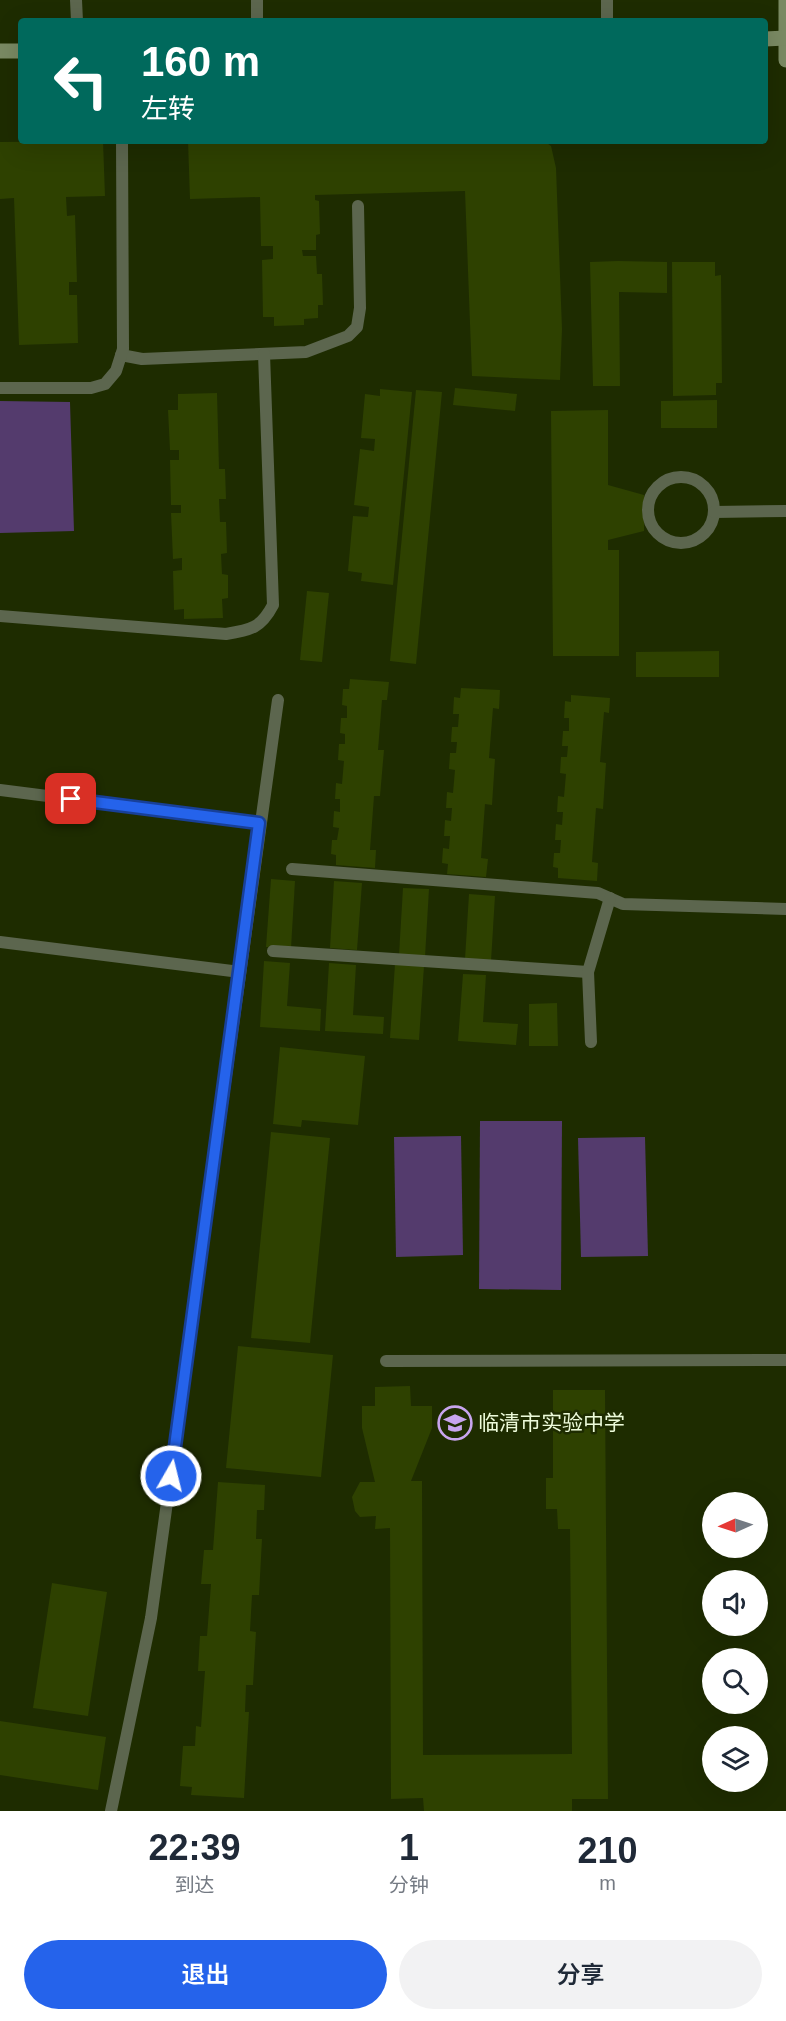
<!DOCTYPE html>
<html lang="zh">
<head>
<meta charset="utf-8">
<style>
  :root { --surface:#fff; --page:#f2f2f3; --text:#1f2937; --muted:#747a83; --accent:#2563eb }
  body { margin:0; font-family:Arial,"Noto Sans SC",sans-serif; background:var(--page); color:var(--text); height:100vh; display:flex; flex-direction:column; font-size:22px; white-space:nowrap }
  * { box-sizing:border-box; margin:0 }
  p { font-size:20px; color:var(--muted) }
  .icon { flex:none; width:33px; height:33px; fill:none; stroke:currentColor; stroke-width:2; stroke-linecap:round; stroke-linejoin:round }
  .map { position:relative; height:1811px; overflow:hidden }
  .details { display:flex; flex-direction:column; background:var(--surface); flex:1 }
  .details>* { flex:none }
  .banner { position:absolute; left:18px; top:18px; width:750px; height:126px; border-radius:6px; box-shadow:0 6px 24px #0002; background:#00695c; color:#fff; overflow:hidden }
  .needle { width:39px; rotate:267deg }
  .fabs { position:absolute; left:702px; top:1492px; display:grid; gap:12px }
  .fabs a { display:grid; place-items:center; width:66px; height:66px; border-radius:50%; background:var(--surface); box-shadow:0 6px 24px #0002; font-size:30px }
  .pin { position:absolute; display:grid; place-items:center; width:51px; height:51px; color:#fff; margin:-26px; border-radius:12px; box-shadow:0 3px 9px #0006 }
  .me { position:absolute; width:66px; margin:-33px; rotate:8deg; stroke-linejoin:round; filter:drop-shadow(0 0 4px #0008) }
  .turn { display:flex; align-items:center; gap:21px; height:126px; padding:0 24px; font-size:27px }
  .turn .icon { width:78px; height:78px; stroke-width:2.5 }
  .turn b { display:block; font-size:42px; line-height:51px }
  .eta { display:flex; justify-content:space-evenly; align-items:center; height:102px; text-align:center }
  .eta b { font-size:36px; font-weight:600; line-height:42px }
  .primary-button { display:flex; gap:12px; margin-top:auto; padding:12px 24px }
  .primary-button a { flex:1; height:69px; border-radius:36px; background:var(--accent); color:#fff; font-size:24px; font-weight:600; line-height:69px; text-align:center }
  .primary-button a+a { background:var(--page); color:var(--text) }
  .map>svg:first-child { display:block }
</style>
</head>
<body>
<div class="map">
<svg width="786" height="1811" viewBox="0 0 786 1811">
  <rect width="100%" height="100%" fill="#1e2c00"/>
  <g fill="#543b6d">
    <polygon points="0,401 70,402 74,531 0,533"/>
    <polygon points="480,1121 562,1121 561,1290 479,1289"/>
    <polygon points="461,1136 463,1255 396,1257 394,1137"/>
    <polygon points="645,1137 648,1256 581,1257 578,1138"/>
  </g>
  <g fill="#2e4100">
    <polygon points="103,141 105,196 66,197 67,216 75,215 77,282 69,282 69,295 77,295 78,343 19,345 14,198 0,199 0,142"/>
    <polygon points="188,141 544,141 551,146 556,168 562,329 560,380 472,376 465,191 315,195 315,200 319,201 320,234 316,235 316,250 302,250 303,256 316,256 317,274 322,274 323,305 318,305 318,318 304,319 304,325 274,326 274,317 263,317 262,260 273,259 273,246 261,246 260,197 190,199"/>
    <polygon points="618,261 667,262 667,293 619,292 620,386 593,386 590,262"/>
    <polygon points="672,262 715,262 715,276 721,275 722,383 716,383 716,395 673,396"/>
    <polygon points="455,388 517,394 515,411 453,405"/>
    <polygon points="380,389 412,392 393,585 361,581 362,573 348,571 353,516 368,517 369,507 354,505 360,449 374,451 375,439 361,438 365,394 380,396"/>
    <polygon points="416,390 442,392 416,664 390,661"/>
    <polygon points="217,393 219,469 225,469 226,499 219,499 220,522 226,522 227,553 221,554 222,574 228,575 228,598 222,599 223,618 184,619 184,609 174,610 173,571 182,570 182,558 173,559 171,513 181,513 181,505 171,505 170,460 179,460 179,450 170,450 168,410 178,410 178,394"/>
    <polygon points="717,400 717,428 661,428 661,401"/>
    <polygon points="608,410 608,485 644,495 644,531 608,540 608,550 619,550 619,656 553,656 551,411"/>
    <polygon points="307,591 329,593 322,662 300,660"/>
    <polygon points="719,651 719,677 636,677 636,652"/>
    <polygon points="350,679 389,682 387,700 382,700 378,750 384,750 380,796 374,796 370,850 376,850 375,868 336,865 336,855 331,854 332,840 337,840 339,828 333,827 334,811 340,812 340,799 335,799 336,783 342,784 344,761 338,760 339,744 345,744 345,734 340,733 341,718 347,718 347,706 342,705 343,689 349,689"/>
    <polygon points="461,688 500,690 499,709 493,708 489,758 495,759 492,805 485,804 481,858 488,859 486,877 447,874 448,864 442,863 443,848 449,849 450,836 444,836 445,820 451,821 452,808 446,808 447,792 453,793 455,770 449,769 450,753 456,753 457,742 451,742 452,727 458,727 459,714 453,714 454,697 460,698"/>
    <polygon points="571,695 610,698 609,713 604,712 600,762 606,763 603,809 596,808 592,862 598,863 597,881 558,878 558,868 553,867 554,853 560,853 561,840 555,840 556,824 562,825 563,812 557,812 558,796 564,797 566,774 560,773 561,757 567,757 568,746 562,746 563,731 569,731 569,718 564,718 565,701 571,702"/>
    <polygon points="271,879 295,881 291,948 266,947"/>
    <polygon points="334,881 362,883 357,950 330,948"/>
    <polygon points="403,888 429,889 425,957 399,955"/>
    <polygon points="469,894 495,896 491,961 465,959"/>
    <polygon points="264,961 290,963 287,1006 321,1009 320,1031 260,1027"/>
    <polygon points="329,963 356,965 353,1015 384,1017 383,1034 325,1031"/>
    <polygon points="395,964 424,966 419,1040 390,1038"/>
    <polygon points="463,974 486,975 483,1022 518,1024 516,1045 458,1041"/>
    <polygon points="557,1003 558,1046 529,1046 529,1004"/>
    <polygon points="280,1047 365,1056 358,1125 302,1120 301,1127 273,1124"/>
    <polygon points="271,1132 330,1138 310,1343 251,1338"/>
    <polygon points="238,1346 333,1355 321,1477 226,1468"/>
    <polygon points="410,1386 411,1406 432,1406 432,1428 411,1481 422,1481 423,1755 572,1754 570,1529 558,1529 557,1509 546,1509 546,1478 553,1478 553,1390 605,1390 608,1799 572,1799 572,1811 424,1811 423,1798 391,1799 390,1528 375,1529 376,1516 360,1517 355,1511 352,1497 360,1482 375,1482 362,1428 362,1406 375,1406 375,1387"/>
    <polygon points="218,1482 265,1485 264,1510 257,1510 256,1539 262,1539 259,1595 252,1595 250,1631 256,1632 253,1685 246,1685 245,1712 249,1712 244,1798 191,1795 192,1787 180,1786 183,1746 195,1746 196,1726 201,1727 205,1671 198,1671 200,1636 207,1636 211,1584 201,1584 204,1550 213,1550"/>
    <polygon points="52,1583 107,1592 88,1716 33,1708"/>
    <polygon points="0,1721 106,1737 98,1790 0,1775"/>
  </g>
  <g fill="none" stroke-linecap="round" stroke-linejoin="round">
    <g stroke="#5c664e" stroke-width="12">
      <polyline points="76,0 77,21"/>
      <polyline points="257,0 257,21"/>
      <polyline points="607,0 607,21"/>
      <polyline points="121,355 142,359 306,352 348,336 357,327 360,308 358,206"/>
      <polyline points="0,388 91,388 105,384 116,371 123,349 122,141"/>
      <circle cx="681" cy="510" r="33"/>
      <polyline points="714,512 786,511"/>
      <path d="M0 616 226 634C251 630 261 628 273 605L264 354"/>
      <polyline points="0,790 259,823"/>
      <polyline points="292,869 598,893 623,904 786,909"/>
      <polyline points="0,942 240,972"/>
      <polyline points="273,951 588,972"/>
      <polyline points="591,1042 588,972 610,898"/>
      <polyline points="386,1361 786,1360"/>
      <polyline points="111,1811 151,1618 278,700"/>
    </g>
    <g stroke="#7a8a63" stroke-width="15">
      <polyline points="786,0 786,60"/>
      <polyline points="765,39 786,38"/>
      <polyline points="0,51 21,51"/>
    </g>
  </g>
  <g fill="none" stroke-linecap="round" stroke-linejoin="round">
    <defs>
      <polyline id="route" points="71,799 259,823 171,1476"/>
    </defs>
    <use href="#route" stroke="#184099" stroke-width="15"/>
    <use href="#route" stroke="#2563eb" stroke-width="10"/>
  </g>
  <defs>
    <symbol id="school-ring" viewBox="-11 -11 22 22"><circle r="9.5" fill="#1e2c00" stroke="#c8a5ee" stroke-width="1.5"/><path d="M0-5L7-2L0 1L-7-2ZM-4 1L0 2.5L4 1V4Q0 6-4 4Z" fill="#c8a5ee"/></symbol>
  </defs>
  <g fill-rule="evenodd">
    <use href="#school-ring" x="436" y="1404" width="38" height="38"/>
  </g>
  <g text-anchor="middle" stroke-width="5" stroke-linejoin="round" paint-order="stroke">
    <g font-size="21" fill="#edfbda" stroke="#1e2c00" text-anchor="start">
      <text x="478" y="1430">临清市实验中学</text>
    </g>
  </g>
</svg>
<div class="fabs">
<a><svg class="needle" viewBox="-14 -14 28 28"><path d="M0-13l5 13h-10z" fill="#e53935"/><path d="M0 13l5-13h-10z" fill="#747a83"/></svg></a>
<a><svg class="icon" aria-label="sound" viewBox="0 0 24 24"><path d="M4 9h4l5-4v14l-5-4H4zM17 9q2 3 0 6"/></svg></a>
<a><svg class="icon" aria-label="search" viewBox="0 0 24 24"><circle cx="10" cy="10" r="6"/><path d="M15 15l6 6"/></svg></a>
<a><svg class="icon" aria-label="layers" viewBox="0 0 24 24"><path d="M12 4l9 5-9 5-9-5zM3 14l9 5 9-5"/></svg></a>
</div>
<div class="pin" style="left:71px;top:799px;background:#d93025"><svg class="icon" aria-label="arrive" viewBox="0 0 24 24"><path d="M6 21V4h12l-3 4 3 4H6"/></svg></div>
<svg class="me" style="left:171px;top:1476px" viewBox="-20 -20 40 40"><circle r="17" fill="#2563eb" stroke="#fff" stroke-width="3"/><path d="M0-11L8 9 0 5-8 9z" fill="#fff"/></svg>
<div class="banner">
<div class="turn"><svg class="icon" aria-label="left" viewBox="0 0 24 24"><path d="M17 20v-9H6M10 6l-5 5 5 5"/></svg><div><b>160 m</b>左转</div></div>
</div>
</div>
<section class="details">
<div class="eta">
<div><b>22:39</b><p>到达</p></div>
<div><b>1</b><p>分钟</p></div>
<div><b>210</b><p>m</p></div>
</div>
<div class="primary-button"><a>退出</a><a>分享</a></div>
</section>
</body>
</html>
